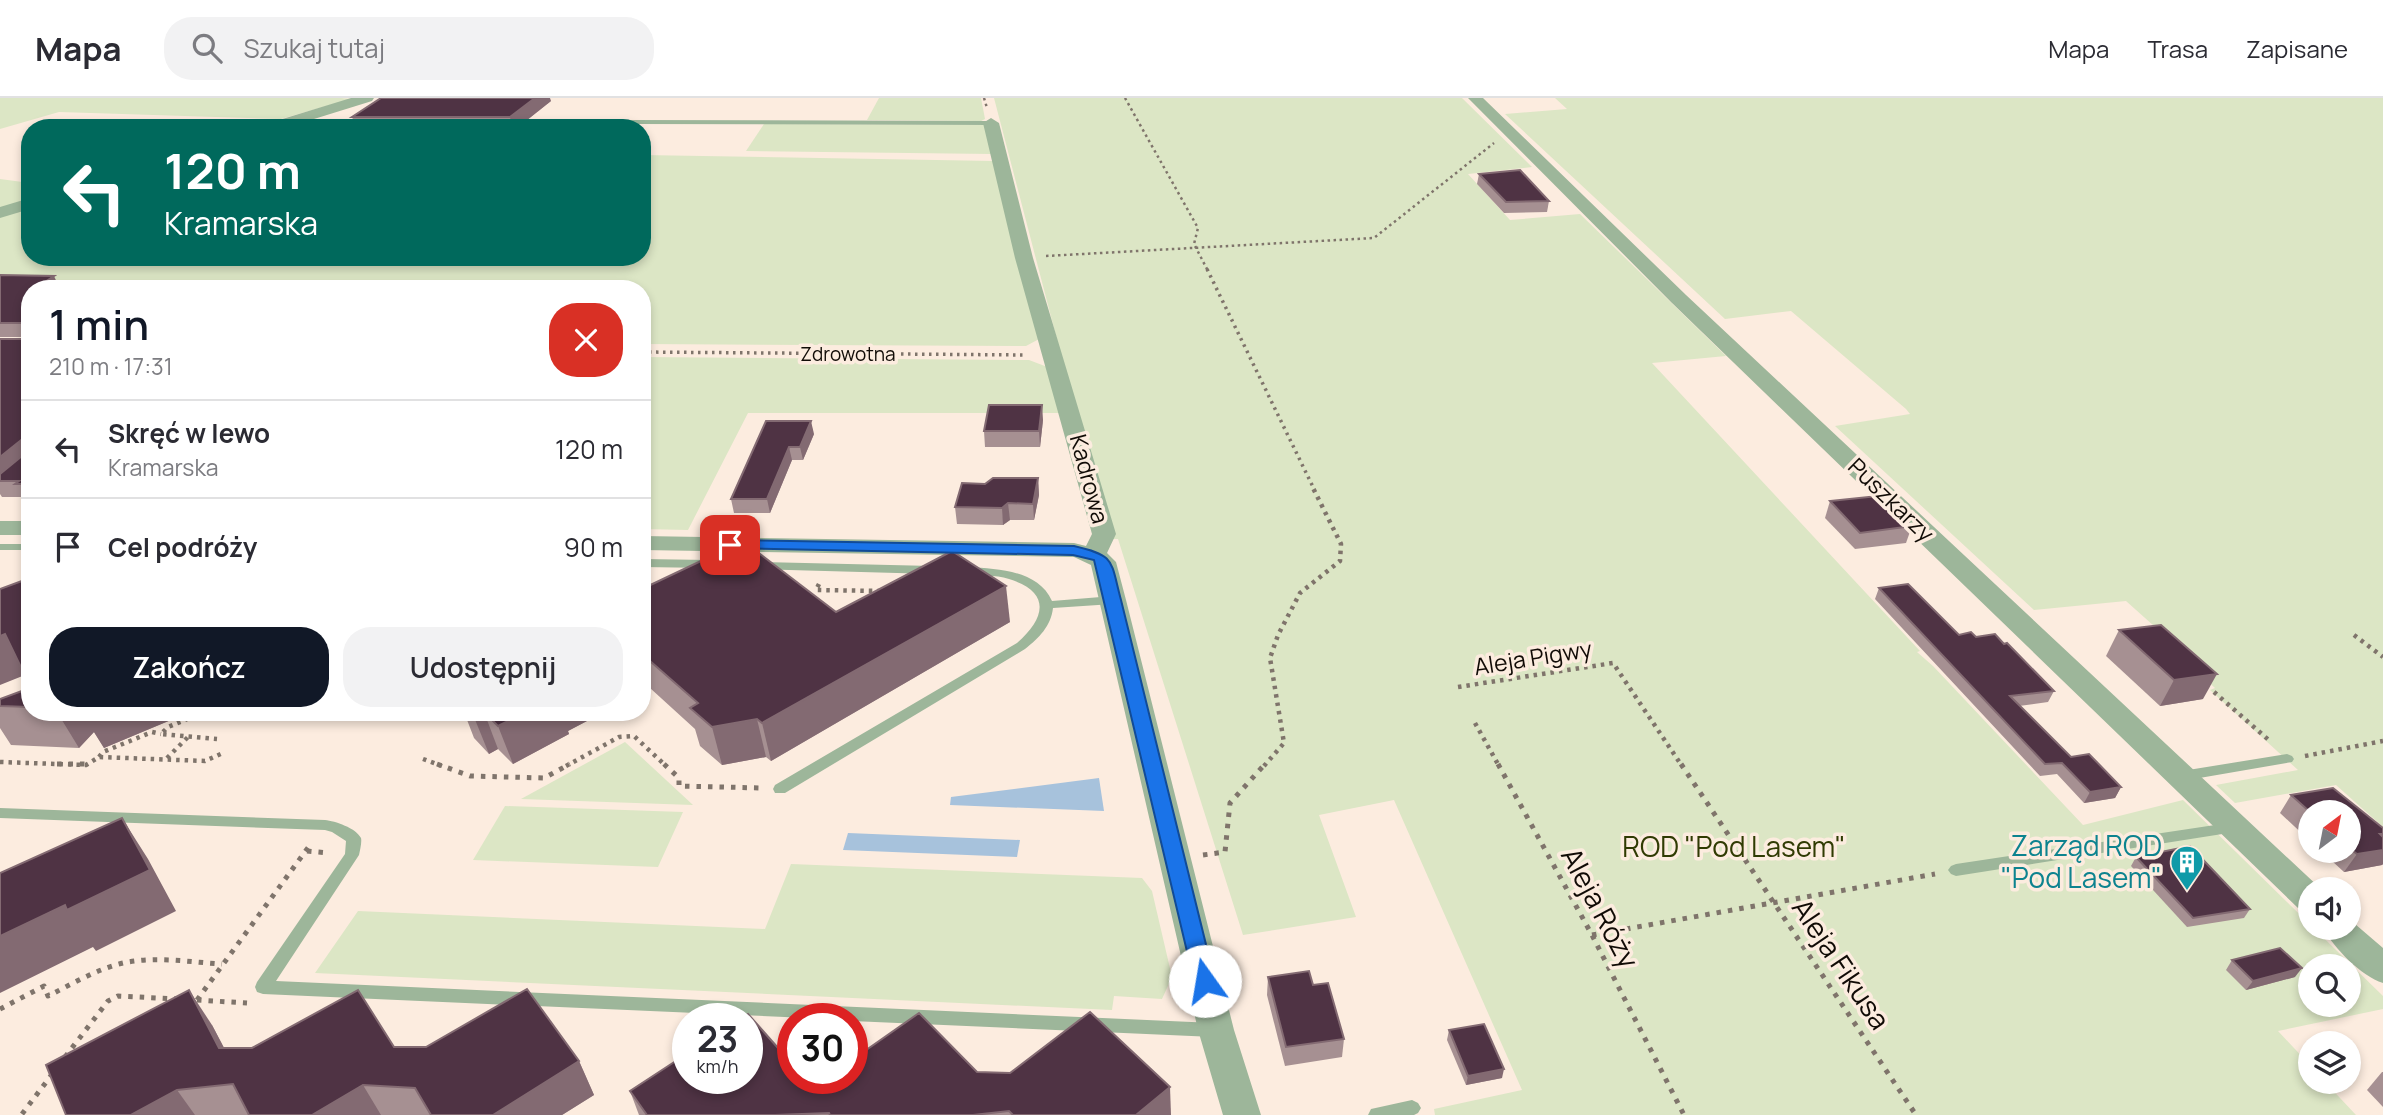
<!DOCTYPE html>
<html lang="pl">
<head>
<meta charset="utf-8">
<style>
  :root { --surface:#fff; --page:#f2f2f3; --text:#2b2b33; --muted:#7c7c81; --line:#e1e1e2; --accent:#111827 }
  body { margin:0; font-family:Manrope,sans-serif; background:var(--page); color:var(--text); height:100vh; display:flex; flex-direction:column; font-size:26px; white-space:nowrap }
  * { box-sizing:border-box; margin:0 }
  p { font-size:23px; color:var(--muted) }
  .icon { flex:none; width:38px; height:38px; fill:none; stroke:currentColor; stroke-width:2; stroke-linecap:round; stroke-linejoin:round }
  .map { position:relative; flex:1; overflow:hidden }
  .sheet { position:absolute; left:21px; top:182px; width:630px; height:441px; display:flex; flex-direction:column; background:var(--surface); border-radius:28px; box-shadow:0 4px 10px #0003 }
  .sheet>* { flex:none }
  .guide { position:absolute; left:21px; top:21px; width:630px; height:147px; border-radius:28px; box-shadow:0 4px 10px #0003; background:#00695c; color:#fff; overflow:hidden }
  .needle { width:46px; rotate:32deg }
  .tools { position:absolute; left:2298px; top:702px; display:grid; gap:14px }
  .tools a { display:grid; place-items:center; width:63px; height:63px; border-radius:50%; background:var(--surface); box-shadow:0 4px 10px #0003; font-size:35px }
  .speed { position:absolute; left:672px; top:905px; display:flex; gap:14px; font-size:35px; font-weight:700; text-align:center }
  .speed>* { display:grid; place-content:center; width:91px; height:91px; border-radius:50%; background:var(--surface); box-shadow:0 4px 10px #0003; line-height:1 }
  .speed small { font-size:18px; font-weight:400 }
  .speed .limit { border:10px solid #d22; background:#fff; color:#111 }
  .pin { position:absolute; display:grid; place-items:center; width:60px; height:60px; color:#fff; margin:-30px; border-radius:14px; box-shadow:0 4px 10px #0006 }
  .me { position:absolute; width:77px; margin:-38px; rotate:347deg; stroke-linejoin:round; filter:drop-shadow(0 0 5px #0008) }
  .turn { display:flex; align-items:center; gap:24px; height:147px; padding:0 28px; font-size:32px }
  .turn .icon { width:91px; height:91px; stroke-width:2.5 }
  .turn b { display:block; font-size:49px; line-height:60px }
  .round { display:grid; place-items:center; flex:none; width:74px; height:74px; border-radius:28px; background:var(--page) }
  .overview { display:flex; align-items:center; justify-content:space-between; height:119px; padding:0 28px }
  h1 { font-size:42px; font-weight:600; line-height:52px; color:var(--accent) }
  .button { display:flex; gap:14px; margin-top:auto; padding:14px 28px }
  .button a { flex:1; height:80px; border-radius:28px; background:var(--accent); color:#fff; font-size:28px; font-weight:600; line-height:80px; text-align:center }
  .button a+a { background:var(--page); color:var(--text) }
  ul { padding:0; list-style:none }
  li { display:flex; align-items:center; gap:21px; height:98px; padding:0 28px; border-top:2px solid var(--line) }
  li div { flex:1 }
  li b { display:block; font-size:26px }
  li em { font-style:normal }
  header { display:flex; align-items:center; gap:42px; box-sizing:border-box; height:98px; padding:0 35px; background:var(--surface); border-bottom:2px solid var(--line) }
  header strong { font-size:33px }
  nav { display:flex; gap:38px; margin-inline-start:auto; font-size:24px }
  .search { width:490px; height:63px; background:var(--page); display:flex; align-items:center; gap:18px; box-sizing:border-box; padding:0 24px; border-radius:28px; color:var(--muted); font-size:26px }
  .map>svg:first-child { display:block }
</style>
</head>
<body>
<header>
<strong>Mapa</strong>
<div class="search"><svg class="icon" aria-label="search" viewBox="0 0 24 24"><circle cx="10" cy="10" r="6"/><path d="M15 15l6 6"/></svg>Szukaj tutaj</div>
<nav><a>Mapa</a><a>Trasa</a><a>Zapisane</a></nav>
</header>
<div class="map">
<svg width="2383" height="1017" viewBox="0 0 2383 1017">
  <rect width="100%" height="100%" fill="#fcecdf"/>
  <g fill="#dce6c5" fill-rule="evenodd">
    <polygon points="0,0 341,0 351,1 281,21 59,14 0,31"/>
    <polygon points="879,0 981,0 985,21 981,23 867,22"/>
    <path d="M994 0H1462L1532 69 1468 76 1510 122 1580 116 1726 258 1652 265 1920 553 1917 554 1933 568 2083 727 2183 702 2383 898V911L2278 933 2310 967V984H2325L2356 1017H1435L1434 1011 1522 992 1394 702 1319 717 1356 819 1243 837 1118 441H1109ZM2310 868H2348V906H2310Z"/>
    <polygon points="1555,0 2383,0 2383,729 2336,687 2235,705 2216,687 2298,672 2210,592 2215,590 2167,546 2173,545 2126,503 2034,512 1835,328 1910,316 1906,311 1791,213 1725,221 1505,16 1567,11"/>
    <polygon points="764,26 986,27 992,56 746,53"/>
    <polygon points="642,57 994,63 1041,240 1026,248 642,246 642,191 0,190 0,119 30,108 30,159 642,159"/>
    <polygon points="0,81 30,85 30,100 0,111"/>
    <polygon points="642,259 1029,262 1050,270 1064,315 748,315 688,432 642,431"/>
    <polygon points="625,644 693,707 521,701"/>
    <polygon points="505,708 683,714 658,769 473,762"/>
    <polygon points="791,766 1142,780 1152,793 1172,879 1162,901 1114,898 1112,912 315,875 358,813 765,831"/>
  </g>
  <g fill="#a7c2dc">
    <polygon points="1099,680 1104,713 950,707 951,699"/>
    <polygon points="848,735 1020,742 1017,759 843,752"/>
  </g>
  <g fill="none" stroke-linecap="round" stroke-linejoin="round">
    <g stroke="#7f746b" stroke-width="2.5" stroke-dasharray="2.5 3.5" stroke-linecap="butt">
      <polyline points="984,0 987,10"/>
      <polyline points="1125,0 1198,130 1194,146 1208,173"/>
      <polyline points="1046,158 1374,140 1494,45"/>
    </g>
    <g stroke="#7f746b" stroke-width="3.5" stroke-dasharray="2.5 4.5" stroke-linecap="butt">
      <polyline points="1207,171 1314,391"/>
      <polyline points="642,254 1026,257"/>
    </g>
    <g stroke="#7f746b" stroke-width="4.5" stroke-dasharray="3.5 5" stroke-linecap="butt">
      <polyline points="819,486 816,492 882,493"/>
      <polyline points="2354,537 2383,559"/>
      <polyline points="1458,589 1613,565 1682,668"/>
      <polyline points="2214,594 2271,644"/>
      <polyline points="204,614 168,629 161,636 217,641"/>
      <polyline points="1475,625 1499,668"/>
      <polyline points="2305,658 2383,643"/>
      <polyline points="99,659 103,654 152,634 161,636"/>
      <polyline points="167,660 189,638"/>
      <polyline points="423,661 442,668"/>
      <polyline points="0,664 86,667 99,659 205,663 223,655"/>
      <polyline points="566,668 619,639 634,638 666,668"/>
      <polyline points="1264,668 1284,645 1270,560 1278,537 1300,495 1340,463 1341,446 1313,390"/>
    </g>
    <g stroke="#7f746b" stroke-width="5" stroke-dasharray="4.5 7" stroke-linecap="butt">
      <polyline points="57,666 88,666"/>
      <polyline points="437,666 470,678 544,680 570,666"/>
      <polyline points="664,666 679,680 679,688 762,690"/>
      <polyline points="1498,666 1592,837 1684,1017"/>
      <polyline points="1681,666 1916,1017"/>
      <polyline points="307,753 329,755"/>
      <polyline points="1203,757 1225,754 1230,705 1265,666"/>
      <polyline points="1592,837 1935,776"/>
      <polyline points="197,902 310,747"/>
      <polyline points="197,902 247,905"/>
      <path d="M0 911 44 888 48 898C72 886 97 871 123 865 156 858 189 864 222 866"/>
      <polyline points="65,959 108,903 118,898 178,901"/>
      <polyline points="22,1016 53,975"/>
    </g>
    <g fill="#9db69a" fill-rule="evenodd">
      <polygon points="628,22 991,23 995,25 991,27 631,26 627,24"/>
      <rect x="0" y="446" width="30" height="6"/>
      <polygon points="642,461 709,462 715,466 709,470 642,469"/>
      <polygon points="759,464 933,468 939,472 933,476 755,471 753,468 755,465"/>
      <path d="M969 469C998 471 1038 472 1052 503L1113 498 1119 502 1113 506 1053 510C1051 528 1039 540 1025 551L785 695H775L773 691 775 687 1017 545C1045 521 1052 494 1009 481 995 476 979 479 965 476L963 473Z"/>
      <polygon points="2287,656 2292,658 2294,661 2292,664 2182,683 2177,682 2175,678 2177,674 2182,673"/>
      <path d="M0 710 325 722C335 723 356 730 361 740 362 744 360 752 359 757L276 883 1214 925 1220 927 1222 932 1220 937 1214 939 852 923V920H807L263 896 257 894 255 889 257 884 345 756 346 743 332 734 325 732 0 720Z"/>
      <polygon points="2235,724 2240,725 2242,729 2240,733 2235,734 1956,778 1951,776 1948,772 1951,768 1956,766"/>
      <polygon points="1412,1002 1418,1005 1421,1010 1418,1015 1414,1017 1368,1017 1371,1011"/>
    </g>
    <g fill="#9db69a" fill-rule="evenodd">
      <polygon points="351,0 374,0 372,3 285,30 260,30 263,27"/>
      <polygon points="1468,0 1483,0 1686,197 2321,791 2310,791 2310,814 2298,810 1672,205"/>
      <polygon points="991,20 999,25 1033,160 1116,436 1107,455 1116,464 1126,502 1234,932 1261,1017 1223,1017 1198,932 1091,467 1074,459 642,452 642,438 1074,445 1086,448 1092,436 1015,160 983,25"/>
      <polygon points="30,100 30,111 0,120 0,109"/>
      <rect x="0" y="423" width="30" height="14"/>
      <path d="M2348 820 2383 850V885C2361 878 2334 850 2323 830H2348Z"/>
    </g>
  </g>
  <g fill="#a69092">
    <polygon points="551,3 517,30 356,30 352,19"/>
    <polygon points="1479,76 1549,103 1547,114 1504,115 1477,86"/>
    <polygon points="0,177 30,191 30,402 25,402 23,399 2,399 0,396 0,241 24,241 24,239 0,239"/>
    <polygon points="1043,322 1040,349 985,349 984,333"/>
    <polygon points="766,323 814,336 803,362 792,362 770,415 734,415 731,401"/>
    <polygon points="1038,380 1039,397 1034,422 1010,422 1003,427 957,426 955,409 985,386"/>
    <polygon points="1830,403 1912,428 1906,445 1855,451 1825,420"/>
    <polygon points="1879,490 1959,537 1976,539 2004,546 2054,593 2048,604 2019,608 2071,659 2121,689 2115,700 2084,705 2057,676 2040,678 1875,501"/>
    <polygon points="642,491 836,514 1010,524 771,663 766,659 722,667 700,648 695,631 650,590 642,594"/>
    <polygon points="2119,532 2203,601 2160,608 2106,558"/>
    <polygon points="30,590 30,614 190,614 104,650 94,634 79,650 11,647 0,630 0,601"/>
    <polygon points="464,614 604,614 568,633 569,636 513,666 498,651 489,656 474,640"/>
    <polygon points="2333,690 2383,730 2383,766 2382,767 2344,774 2320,752 2348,752 2348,714 2310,714 2310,743 2280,715 2291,697"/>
    <polygon points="2136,759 2250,811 2244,820 2187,829 2131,768"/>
    <polygon points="2232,862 2295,879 2246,892 2226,872"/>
    <polygon points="1268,879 1313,887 1344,941 1342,959 1285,968 1267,897"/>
    <polygon points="212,927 224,950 394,949 579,963 594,997 562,1017 66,1017"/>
    <polygon points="1449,932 1502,980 1466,987 1447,942"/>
    <polygon points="977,974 1171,1017 639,1017 630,993 793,980"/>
    <polygon points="2382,974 2383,974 2383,1009 2367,992"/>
  </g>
  <g fill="#836a72">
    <polygon points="535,0 550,0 551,3 517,30 512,30 510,19"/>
    <polygon points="54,178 60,191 34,191"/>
    <polygon points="1042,307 1043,322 1040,349 1039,333"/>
    <polygon points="811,323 814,336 803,362 800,349"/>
    <polygon points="30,335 30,357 0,382 0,359"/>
    <polygon points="789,349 792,362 770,415 767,401"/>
    <polygon points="1038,380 1039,397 1034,422 1033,406"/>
    <polygon points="1008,405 1010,422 1003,427 1002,410"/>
    <polygon points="1006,488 1010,524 771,663 762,625"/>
    <polygon points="5,536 30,575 0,587 0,538"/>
    <polygon points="642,563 650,590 642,594"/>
    <polygon points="2217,576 2203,601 2160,608 2174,582"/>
    <polygon points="57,614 190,614 104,650 94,634 79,650"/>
    <polygon points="484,614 498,651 489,656 474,619"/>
    <polygon points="526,614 604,614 568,633 569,636 513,666 498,628"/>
    <polygon points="757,621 766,659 722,667 712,629"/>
    <polygon points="2121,689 2115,700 2084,705 2090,694"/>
    <polygon points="122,720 148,761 176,813 96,853 93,849 0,895 0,838"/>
    <polygon points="2383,752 2383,766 2382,767 2344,774 2357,756"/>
    <polygon points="2302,870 2295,879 2246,892 2253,883"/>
    <polygon points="189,892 212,927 242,984 219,950"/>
    <polygon points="579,963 594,997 562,1017 493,1017"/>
    <polygon points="1504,971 1502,980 1466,987 1468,978"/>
    <polygon points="363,987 381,1017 312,1017"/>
    <polygon points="1170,989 1171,1017 1136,1017"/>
    <polygon points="177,992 195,1017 131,1017"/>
  </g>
  <g fill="#4f3344" stroke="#836a72" stroke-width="2">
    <polygon points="381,0 535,0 510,19 352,19"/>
    <polygon points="1520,72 1549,103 1506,104 1479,76"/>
    <polygon points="0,177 54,178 34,191 30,191 29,194 30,335 0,359 0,241 24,241 24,225 0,225"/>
    <polygon points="989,307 1042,307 1039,333 984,333"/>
    <polygon points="766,323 811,323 800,349 789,349 767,401 731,401"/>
    <polygon points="22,358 30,358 30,386 15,386 19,383 0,383 0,376"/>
    <polygon points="993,380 1038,380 1033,406 1008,405 1002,410 955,409 962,385 985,386"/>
    <polygon points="1878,398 1912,428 1860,435 1830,403"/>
    <polygon points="743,443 836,514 952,453 1006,488 762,625 757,621 712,629 690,610 698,605 642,556 642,491"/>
    <polygon points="30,480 30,588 5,536 0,538 0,491"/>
    <polygon points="1908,486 1959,537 1971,534 1976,539 1995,536 2004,546 2007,545 2054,593 2010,598 2071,659 2089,656 2121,689 2090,694 2062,665 2045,666 1879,490"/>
    <polygon points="2161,527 2217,576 2174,582 2119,532"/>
    <polygon points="30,590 30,609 0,608 0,601"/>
    <polygon points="470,614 483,614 474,619"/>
    <polygon points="484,614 526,614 498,628"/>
    <polygon points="2333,690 2383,730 2383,736 2380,736 2383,739 2383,752 2357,756 2348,749 2348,714 2310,714 2291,697"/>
    <polygon points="122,720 150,772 67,812 65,807 0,838 0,775"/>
    <polygon points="2190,748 2250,811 2193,820 2136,759"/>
    <polygon points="2280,850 2302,870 2253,883 2232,862"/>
    <polygon points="1309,873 1313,887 1328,885 1344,941 1286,949 1268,879"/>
    <polygon points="527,891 579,963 493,1017 431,1017 415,990 363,987 312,1017 249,1017 233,986 177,992 131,1017 66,1017 46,967 189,892 219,950 252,950 358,892 394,949 426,949"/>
    <polygon points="1090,914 1170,989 1136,1017 1013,1017 1009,1013 973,1017 830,1017 829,1015 775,1017 647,1017 630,993 688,955 688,980 747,980 747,920 741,920 748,916 793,967 793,980 852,980 852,962 919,915 977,974 1010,975"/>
    <polygon points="1484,926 1504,971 1468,978 1449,932"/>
  </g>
  <path fill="#1a73e8" stroke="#114b97" stroke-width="2" d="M730 442 1074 448C1116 458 1110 461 1121 502L1215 883 1212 889 1205 892 1197 889 1194 883 1094 462 1073 457 725 450 723 447 725 444Z"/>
  <defs>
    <symbol id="building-pin" viewBox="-11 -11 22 30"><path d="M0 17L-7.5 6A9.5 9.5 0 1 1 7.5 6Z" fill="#0f9aa8" stroke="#fcecdf"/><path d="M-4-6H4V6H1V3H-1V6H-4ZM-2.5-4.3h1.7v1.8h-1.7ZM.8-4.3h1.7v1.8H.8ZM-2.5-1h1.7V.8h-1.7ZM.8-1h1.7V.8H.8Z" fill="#fff"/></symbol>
  </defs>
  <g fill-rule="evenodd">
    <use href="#building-pin" x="2168" y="745" width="38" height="52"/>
  </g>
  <g text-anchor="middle" stroke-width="7" stroke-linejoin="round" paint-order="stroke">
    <g font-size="19" fill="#110b06" stroke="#fcecdf">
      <text x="848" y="263">Zdrowotna</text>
    </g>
    <g font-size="23" fill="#110b06" stroke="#fcecdf">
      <text transform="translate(1089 381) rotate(75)" y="8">Kadrowa</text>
      <text transform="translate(1891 402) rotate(44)" y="8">Puszkarzy</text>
      <text transform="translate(1533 560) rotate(-9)" y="8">Aleja Pigwy</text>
    </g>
    <g font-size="28" fill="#0d838f" stroke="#fcecdf" text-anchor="end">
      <text x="2162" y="758">Zarząd ROD<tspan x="2162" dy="32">"Pod Lasem"</tspan></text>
    </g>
    <g font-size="28" fill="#303b03" stroke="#fcecdf">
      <text x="1734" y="759">ROD "Pod Lasem"</text>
    </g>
    <g font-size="28" fill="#110b06" stroke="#fcecdf">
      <text transform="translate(1600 810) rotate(62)" y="10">Aleja Róży</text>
      <text transform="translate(1841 866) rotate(56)" y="10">Aleja Fikusa</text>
    </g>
  </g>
</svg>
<div class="tools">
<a><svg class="needle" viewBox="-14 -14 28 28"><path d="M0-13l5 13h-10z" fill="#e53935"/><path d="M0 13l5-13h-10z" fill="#7c7c81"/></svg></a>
<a><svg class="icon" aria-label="sound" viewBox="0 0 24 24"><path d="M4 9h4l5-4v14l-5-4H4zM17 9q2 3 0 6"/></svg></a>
<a><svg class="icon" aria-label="search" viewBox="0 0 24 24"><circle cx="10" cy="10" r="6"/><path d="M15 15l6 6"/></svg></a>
<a><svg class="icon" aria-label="layers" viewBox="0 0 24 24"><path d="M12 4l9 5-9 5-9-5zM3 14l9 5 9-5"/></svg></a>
</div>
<div class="speed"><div>23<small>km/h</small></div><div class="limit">30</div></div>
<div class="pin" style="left:730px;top:447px;background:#d93025"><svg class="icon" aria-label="arrive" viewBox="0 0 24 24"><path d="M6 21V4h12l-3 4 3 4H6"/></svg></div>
<svg class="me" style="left:1205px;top:883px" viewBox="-20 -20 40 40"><circle r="19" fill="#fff"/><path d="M0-13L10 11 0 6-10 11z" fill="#1a73e8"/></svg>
<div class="guide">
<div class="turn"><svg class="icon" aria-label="left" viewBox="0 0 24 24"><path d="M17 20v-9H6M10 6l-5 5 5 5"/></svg><div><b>120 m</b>Kramarska</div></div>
</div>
<section class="sheet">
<div class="overview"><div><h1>1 min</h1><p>210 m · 17:31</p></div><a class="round" style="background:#d93025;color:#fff"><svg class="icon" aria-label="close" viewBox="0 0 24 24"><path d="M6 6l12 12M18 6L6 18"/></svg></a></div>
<ul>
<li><svg class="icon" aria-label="left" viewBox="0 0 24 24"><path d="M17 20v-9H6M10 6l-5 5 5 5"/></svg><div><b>Skręć w lewo</b><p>Kramarska</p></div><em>120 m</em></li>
<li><svg class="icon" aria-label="arrive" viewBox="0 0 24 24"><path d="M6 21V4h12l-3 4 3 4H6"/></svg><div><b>Cel podróży</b></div><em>90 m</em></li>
</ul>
<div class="button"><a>Zakończ</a><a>Udostępnij</a></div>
</section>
</div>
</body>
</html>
